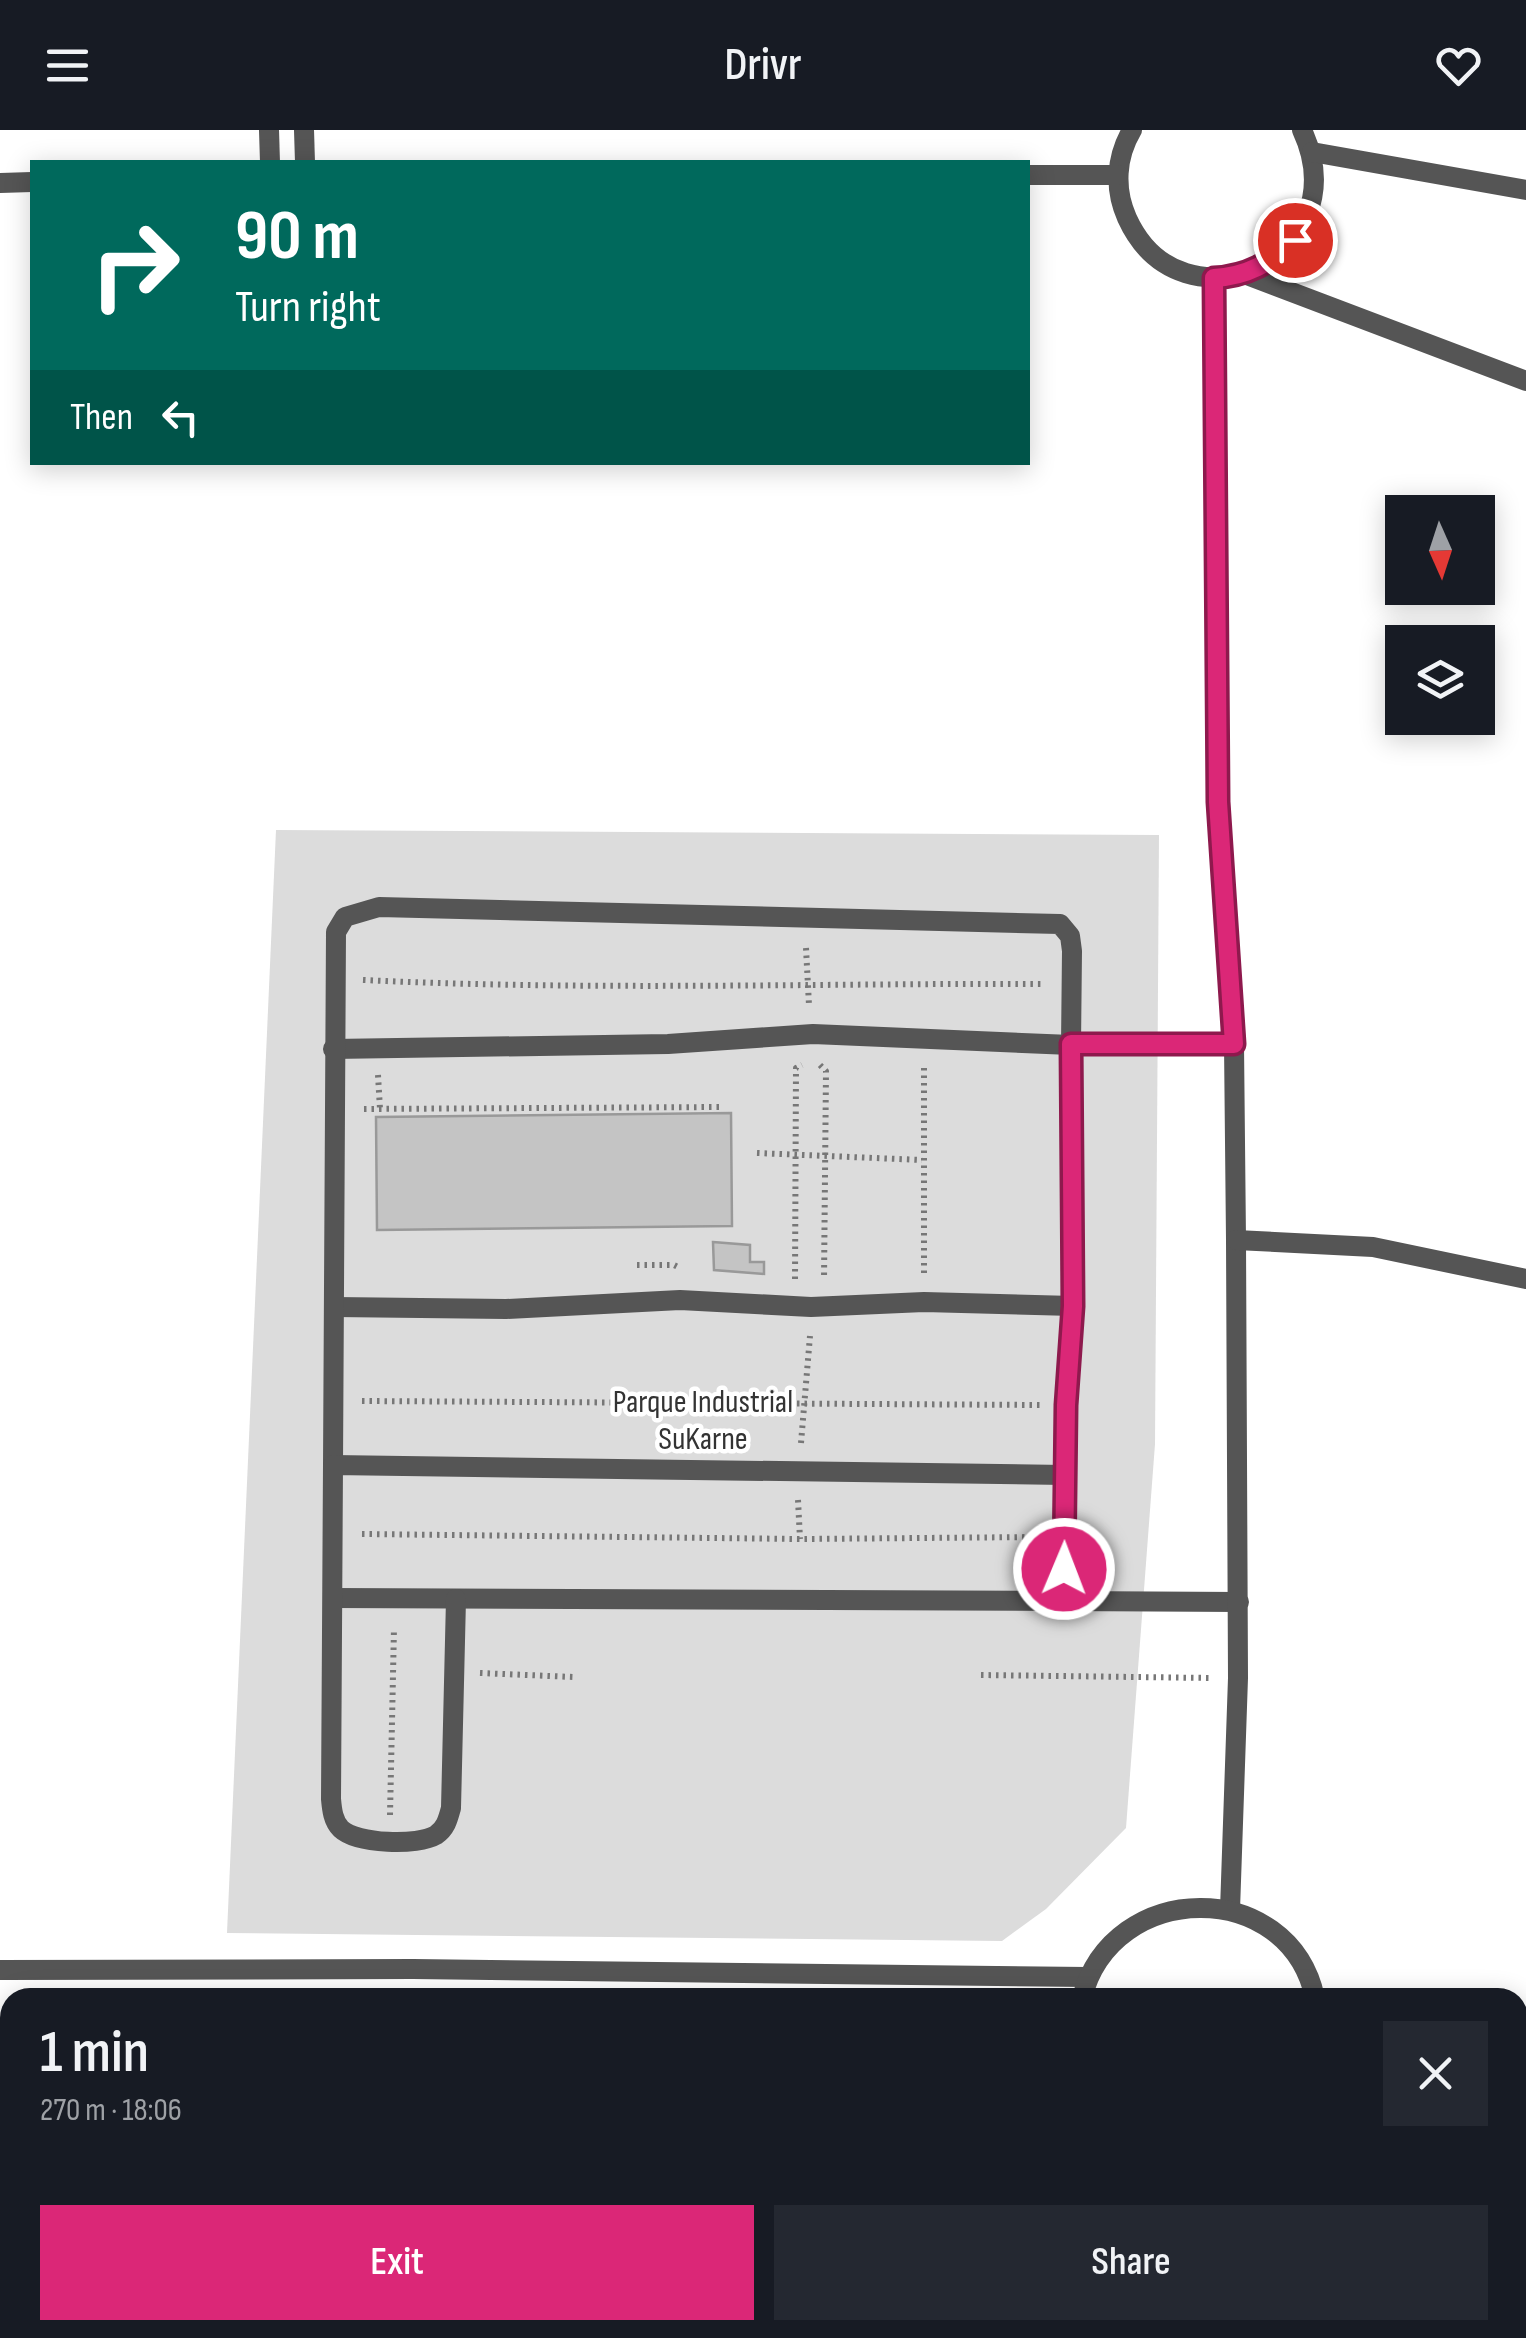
<!DOCTYPE html>
<html lang="en">
<head>
<meta charset="utf-8">
<style>
  :root { --surface:#171b24; --page:#242831; --text:#f1f3f6; --muted:#9ea1a6; --accent:#db2777 }
  body { margin:0; font-family:"Sofia Sans Condensed",sans-serif; background:var(--page); color:var(--text); height:100vh; display:flex; flex-direction:column; font-size:38px; white-space:nowrap }
  * { box-sizing:border-box; margin:0 }
  p { font-size:32px; color:var(--muted) }
  .icon { flex:none; width:55px; height:55px; fill:none; stroke:currentColor; stroke-width:2; stroke-linecap:round; stroke-linejoin:round }
  .map { position:relative; flex:1; overflow:hidden }
  .side { position:absolute; left:0px; top:1858px; width:1528px; height:352px; display:flex; flex-direction:column; background:var(--surface); border-radius:30px 30px 0 0; box-shadow:0 5px 25px #0003 }
  .side>* { flex:none }
  .guide { position:absolute; left:30px; top:30px; width:1000px; height:305px; border-radius:0px; box-shadow:0 5px 25px #0003; background:#00695c; color:#fff; overflow:hidden }
  .needle { width:65px; rotate:177deg }
  .tools { position:absolute; left:1385px; top:365px; display:grid; gap:20px }
  .tools a { display:grid; place-items:center; width:110px; height:110px; border-radius:0px; background:var(--surface); box-shadow:0 5px 25px #0003; font-size:50px }
  .pin { position:absolute; display:grid; place-items:center; width:85px; height:85px; color:#fff; margin:-42px; border:5px solid #fff; border-radius:50%; box-shadow:0 2px 10px #0007 }
  .me { position:absolute; width:110px; margin:-55px; rotate:1deg; stroke-linejoin:round; filter:drop-shadow(0 0 8px #0008) }
  .turn { display:flex; align-items:center; gap:35px; height:210px; padding:0 40px; font-size:45px }
  .turn .icon { width:130px; height:130px; stroke-width:2.5 }
  .turn b { display:block; font-size:70px; line-height:85px }
  .then { display:flex; align-items:center; height:95px; padding:0 40px; background:#0003; gap:20px; font-size:38px }
  .round { display:grid; place-items:center; flex:none; width:105px; height:105px; border-radius:0px; background:var(--page) }
  .overview { display:flex; align-items:center; justify-content:space-between; height:170px; padding:0 40px }
  h1 { font-size:60px; font-weight:600; line-height:75px }
  .button { display:flex; gap:20px; margin-top:auto; padding:20px 40px }
  .button a { flex:1; height:115px; border-radius:0px; background:var(--accent); color:#fff; font-size:40px; font-weight:600; line-height:115px; text-align:center }
  .button a+a { background:var(--page); color:var(--text) }
  header { display:flex; justify-content:space-between; align-items:center; height:130px; padding:0 40px; background:var(--surface); font-size:45px; font-weight:600 }
  .map>svg:first-child { display:block }
</style>
</head>
<body>
<header><svg class="icon" aria-label="menu" viewBox="0 0 24 24"><path d="M4 6h16M4 12h16M4 18h16"/></svg>Drivr<svg class="icon" aria-label="heart" viewBox="0 0 24 24"><path d="M12 20l-8-8c-3-5 5-10 8-4 3-6 11-1 8 4z"/></svg></header>
<div class="map">
<svg width="1526" height="2208" viewBox="0 0 1526 2208">
  <rect width="100%" height="100%" fill="#fff"/>
  <polygon fill="#dcdcdc" points="276,700 1159,705 1155,1314 1126,1698 1046,1779 1002,1811 227,1803"/>
  <g fill="#c4c4c4" stroke="#999" stroke-width="2.5">
    <polygon points="731,983 732,1096 377,1100 376,987"/>
    <polygon points="713,1112 750,1115 750,1132 764,1132 764,1144 714,1140"/>
  </g>
  <g fill="none" stroke-linecap="round" stroke-linejoin="round">
    <g stroke="#777" stroke-width="6" stroke-dasharray="2.5 5" stroke-linecap="butt">
      <polyline points="806,818 809,875"/>
      <path d="M363 850C590 861 818 853 1045 854"/>
      <polyline points="820,935 826,941 824,1150"/>
      <polyline points="924,938 924,1146"/>
      <polyline points="378,945 380,979"/>
      <polyline points="364,979 720,977"/>
      <polyline points="757,1023 922,1030"/>
      <polyline points="637,1135 674,1135 680,1138"/>
      <polyline points="795,1149 796,938 802,935"/>
      <polyline points="362,1271 1040,1275"/>
      <polyline points="801,1313 810,1206"/>
      <polyline points="798,1370 800,1409"/>
      <polyline points="362,1404 800,1409 1039,1407"/>
      <polyline points="480,1543 573,1547"/>
      <polyline points="981,1545 1212,1548"/>
      <polyline points="390,1685 394,1498"/>
      <polyline points="1518,1933 1526,1936"/>
      <polyline points="1518,2018 1526,2020"/>
      <polyline points="1136,2208 1137,2200"/>
    </g>
    <g stroke="#555" stroke-width="20">
      <polyline points="269,0 270,32"/>
      <polyline points="304,0 305,32"/>
      <polyline points="333,919 668,914 813,904 1071,915 1073,1176 1066,1275 1064,1471 1239,1472"/>
      <polyline points="335,1177 506,1179 680,1170 811,1177 924,1172 1073,1176"/>
      <polyline points="333,1335 336,802 345,787 379,777 1060,794 1070,806 1072,821 1071,915 1234,914"/>
      <polyline points="334,1468 1064,1471"/>
      <path d="M456 1469 451 1678C448 1689 446 1698 436 1705 418 1716 357 1714 341 1699 333 1691 332 1680 331 1669L333 1335 1065 1345"/>
    </g>
    <g stroke="#555" stroke-width="20">
      <path d="M1132 0C1116 27 1114 59 1127 88 1182 209 1361 127 1302 0"/>
      <polyline points="1312,22 1526,60"/>
      <polyline points="1028,45 1118,45"/>
      <polyline points="0,53 32,52"/>
      <polyline points="1244,144 1526,251"/>
      <polyline points="1213,148 1219,672 1234,914 1236,1110 1238,1548 1230,1780"/>
      <polyline points="1236,1110 1373,1117 1526,1149"/>
      <polyline points="0,1840 413,1839 1087,1847"/>
      <path d="M1082 1868C1112 1749 1289 1747 1315 1868"/>
      <polyline points="0,1906 10,1906"/>
    </g>
  </g>
  <g fill="none" stroke-linecap="round" stroke-linejoin="round">
    <defs>
      <path id="route" d="M1064 1439 1066 1275 1073 1176 1071 914H1234L1218 672 1214 148C1248 146 1270 133 1295 110"/>
    </defs>
    <use href="#route" stroke="#8e194d" stroke-width="25"/>
    <use href="#route" stroke="#db2777" stroke-width="18"/>
  </g>
  <g text-anchor="middle" stroke-width="9" stroke-linejoin="round" paint-order="stroke">
    <g font-size="32" fill="#333" stroke="#fff">
      <text x="703" y="1282">Parque Industrial<tspan x="703" dy="37">SuKarne</tspan></text>
    </g>
  </g>
</svg>
<div class="tools">
<a><svg class="needle" viewBox="-14 -14 28 28"><path d="M0-13l5 13h-10z" fill="#e53935"/><path d="M0 13l5-13h-10z" fill="#9ea1a6"/></svg></a>
<a><svg class="icon" aria-label="layers" viewBox="0 0 24 24"><path d="M12 4l9 5-9 5-9-5zM3 14l9 5 9-5"/></svg></a>
</div>
<div class="pin" style="left:1295px;top:110px;background:#d93025"><svg class="icon" aria-label="arrive" viewBox="0 0 24 24"><path d="M6 21V4h12l-3 4 3 4H6"/></svg></div>
<svg class="me" style="left:1064px;top:1439px" viewBox="-20 -20 40 40"><circle r="17" fill="#db2777" stroke="#fff" stroke-width="3"/><path d="M0-11L8 9 0 5-8 9z" fill="#fff"/></svg>
<div class="guide">
<div class="turn"><svg class="icon" aria-label="right" viewBox="0 0 24 24"><path d="M7 20v-9h11M14 6l5 5-5 5"/></svg><div><b>90 m</b>Turn right</div></div>
<div class="then">Then<svg class="icon" aria-label="left" viewBox="0 0 24 24"><path d="M17 20v-9H6M10 6l-5 5 5 5"/></svg></div>
</div>
<section class="side">
<div class="overview"><div><h1>1 min</h1><p>270 m · 18:06</p></div><a class="round"><svg class="icon" aria-label="close" viewBox="0 0 24 24"><path d="M6 6l12 12M18 6L6 18"/></svg></a></div>
<div class="button"><a>Exit</a><a>Share</a></div>
</section>
</div>
</body>
</html>
